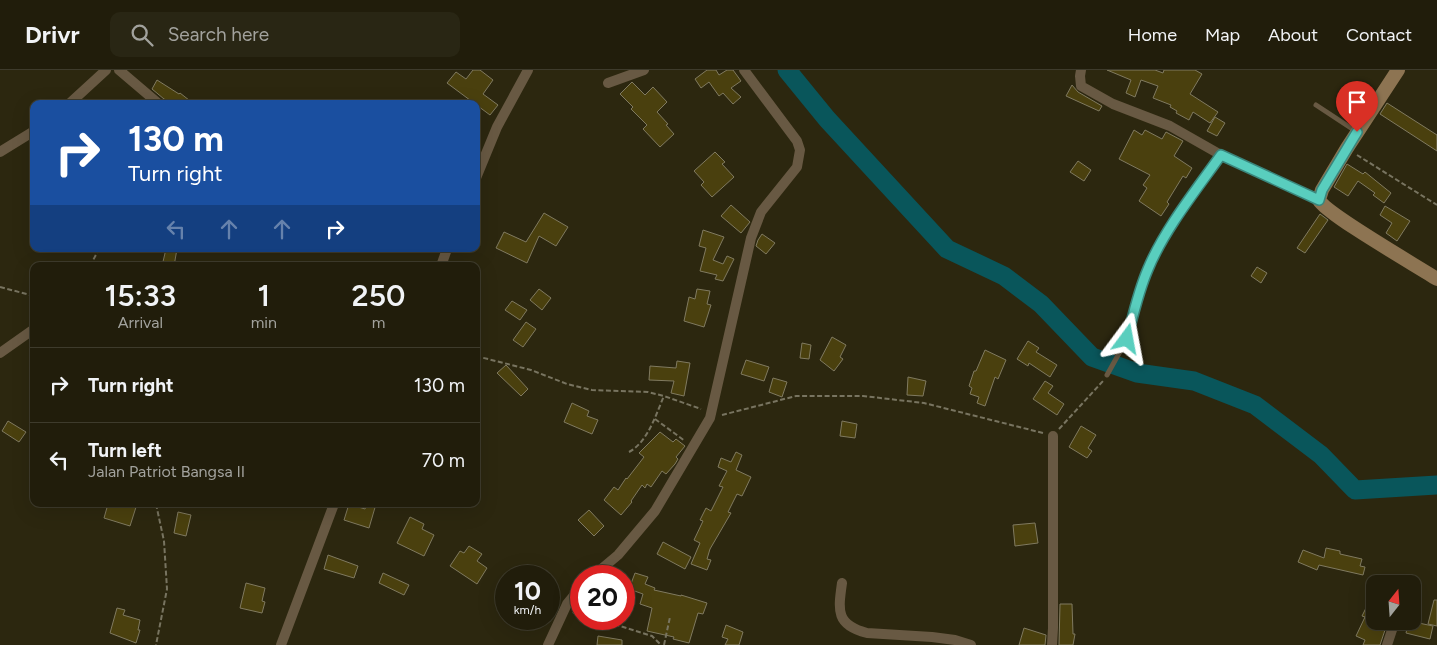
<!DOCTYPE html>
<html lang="en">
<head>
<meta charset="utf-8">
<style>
  :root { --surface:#211d0b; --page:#292614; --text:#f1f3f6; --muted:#a2a29d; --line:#3e3b2c }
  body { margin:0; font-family:Figtree,sans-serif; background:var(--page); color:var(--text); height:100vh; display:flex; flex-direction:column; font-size:19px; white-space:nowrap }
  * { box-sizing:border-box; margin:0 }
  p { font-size:16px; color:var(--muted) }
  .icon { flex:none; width:28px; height:28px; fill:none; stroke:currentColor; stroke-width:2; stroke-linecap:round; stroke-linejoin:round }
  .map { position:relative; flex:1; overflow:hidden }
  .drawer { position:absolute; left:30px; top:192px; width:450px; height:245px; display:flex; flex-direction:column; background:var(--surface); border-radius:10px; box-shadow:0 5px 20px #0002,0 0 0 1px var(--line) }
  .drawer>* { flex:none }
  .hud { position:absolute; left:30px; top:30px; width:450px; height:152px; border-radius:10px; box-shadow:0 5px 20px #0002,0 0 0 1px var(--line); background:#1a4fa0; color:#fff; overflow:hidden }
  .needle { width:32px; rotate:17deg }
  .tools { position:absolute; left:1366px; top:505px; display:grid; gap:10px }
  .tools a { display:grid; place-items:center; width:55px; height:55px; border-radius:10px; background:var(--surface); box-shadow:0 5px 20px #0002,0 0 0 1px var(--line); font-size:25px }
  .speed { position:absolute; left:495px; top:495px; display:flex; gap:10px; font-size:25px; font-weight:700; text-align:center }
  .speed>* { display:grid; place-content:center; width:65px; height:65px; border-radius:50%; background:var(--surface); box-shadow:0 5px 20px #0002,0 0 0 1px var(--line); line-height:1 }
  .speed small { font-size:12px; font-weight:400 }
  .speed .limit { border:8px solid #d22; background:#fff; color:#111 }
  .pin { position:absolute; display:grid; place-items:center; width:42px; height:42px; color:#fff; margin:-51px -21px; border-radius:50% 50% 50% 0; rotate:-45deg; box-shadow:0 0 5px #0007 }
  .pin .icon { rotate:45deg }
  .me { position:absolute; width:55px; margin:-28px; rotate:13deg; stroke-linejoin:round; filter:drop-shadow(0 0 4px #0008) }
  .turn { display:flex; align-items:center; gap:18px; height:105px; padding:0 15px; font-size:22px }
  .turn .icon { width:65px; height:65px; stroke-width:2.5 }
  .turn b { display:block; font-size:35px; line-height:42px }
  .lanes { display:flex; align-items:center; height:48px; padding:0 15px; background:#0003; justify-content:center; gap:25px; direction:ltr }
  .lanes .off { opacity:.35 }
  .eta { display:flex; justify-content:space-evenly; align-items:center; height:85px; text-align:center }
  .eta b { font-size:30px; font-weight:600; line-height:35px }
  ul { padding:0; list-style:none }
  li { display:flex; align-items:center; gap:15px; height:75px; padding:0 15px; border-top:1px solid var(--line) }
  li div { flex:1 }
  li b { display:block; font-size:19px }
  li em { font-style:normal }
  header { display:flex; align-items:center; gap:30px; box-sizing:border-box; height:70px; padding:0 25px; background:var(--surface); border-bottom:1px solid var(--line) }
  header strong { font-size:24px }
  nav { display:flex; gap:28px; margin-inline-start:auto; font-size:18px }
  .search { width:350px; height:45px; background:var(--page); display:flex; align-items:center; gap:12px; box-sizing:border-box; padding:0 18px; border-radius:10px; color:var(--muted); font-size:19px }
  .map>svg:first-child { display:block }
</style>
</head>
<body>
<header>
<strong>Drivr</strong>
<div class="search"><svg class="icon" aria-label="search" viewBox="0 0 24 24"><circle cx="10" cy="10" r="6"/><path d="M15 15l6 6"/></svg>Search here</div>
<nav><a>Home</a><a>Map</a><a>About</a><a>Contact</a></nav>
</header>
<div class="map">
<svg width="1437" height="575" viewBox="0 0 1437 575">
  <rect width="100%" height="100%" fill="#2c270f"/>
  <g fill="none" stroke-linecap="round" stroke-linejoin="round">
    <polyline stroke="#09565b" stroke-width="19" points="787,0 827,49 947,179 1004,206 1041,234 1092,287 1137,303 1194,311 1255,335 1321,385 1355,420 1437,415"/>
  </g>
  <g fill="#4a400e" stroke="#807a60">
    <polygon points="473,0 480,0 493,10 483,24 498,35 490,45 447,13 456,2 466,9"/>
    <polygon points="707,0 716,0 719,5 727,0 733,0 741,11 731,18 741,27 733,34 723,23 719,26 709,12 701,18 695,9"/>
    <polygon points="1107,0 1155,0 1163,3 1164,0 1195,0 1202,4 1190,24 1218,42 1210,53 1193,42 1189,50 1176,43 1177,41 1170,37 1171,35 1153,28 1158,16 1141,10 1135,27 1126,23 1131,10"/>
    <polygon points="157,10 179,24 180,23 194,34 174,34 164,29 152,19"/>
    <polygon points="632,12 645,25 653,17 667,32 657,42 668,54 666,55 674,64 660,77 643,59 647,55 631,39 633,37 620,24"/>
    <polygon points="1072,15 1078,22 1102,36 1099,41 1066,26"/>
    <polygon points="1387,33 1437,65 1437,81 1380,44"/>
    <polygon points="1215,47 1225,53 1217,66 1207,61"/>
    <polygon points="1134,60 1142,65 1145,60 1162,69 1166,62 1183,71 1174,86 1192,98 1186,108 1183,106 1167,132 1169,134 1161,146 1139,131 1147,118 1143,115 1150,105 1119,89"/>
    <polygon points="715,82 725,92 722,94 734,107 712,127 701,115 704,112 694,101"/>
    <polygon points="1078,91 1091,100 1084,111 1070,102"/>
    <polygon points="1347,94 1363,104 1365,102 1391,123 1384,133 1373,125 1375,123 1358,111 1348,126 1334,117"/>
    <polygon points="731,135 750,152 741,163 721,146"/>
    <polygon points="1385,136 1410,151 1397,171 1386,163 1392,153 1380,145"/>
    <polygon points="544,143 568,157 556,176 539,166 527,193 496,178 504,162 526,172"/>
    <polygon points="1320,144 1328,150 1305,183 1297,178"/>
    <polygon points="703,160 724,167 713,190 723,194 727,186 734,189 723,211 715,209 717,205 700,201 706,178 699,176"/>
    <polygon points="762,164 775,173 766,184 756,176 758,170"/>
    <polygon points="166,179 177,179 174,196 162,196"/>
    <polygon points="1257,197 1267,203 1261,213 1251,206"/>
    <polygon points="539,219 551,228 542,240 530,230"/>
    <polygon points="697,219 710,221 707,234 711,235 704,257 684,251 689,227 695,229"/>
    <polygon points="512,231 527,240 520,250 505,240"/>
    <polygon points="526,252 536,259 523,277 513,270"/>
    <polygon points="832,267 846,275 840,287 843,289 834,301 820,290"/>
    <polygon points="1028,271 1039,278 1036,282 1057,295 1050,307 1029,293 1028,296 1017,289"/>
    <polygon points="802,273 811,275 809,289 800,288"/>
    <polygon points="985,280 1006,290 998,309 995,307 985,336 977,333 979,327 970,324 972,318 969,316 974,301 976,301"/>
    <polygon points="746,290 769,297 764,311 741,304"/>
    <polygon points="677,291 690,293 684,326 671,323 674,311 649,310 650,296 676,298"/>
    <polygon points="506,295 528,319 521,326 497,303"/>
    <polygon points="908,307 926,311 923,326 907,325"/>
    <polygon points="773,308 787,312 782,327 769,322"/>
    <polygon points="1045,311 1053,316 1048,323 1064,334 1057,345 1033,329"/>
    <polygon points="572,333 589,341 587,346 598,350 592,364 564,352"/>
    <polygon points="8,351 26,362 19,372 2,361"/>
    <polygon points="842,351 857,354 855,368 840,366"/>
    <polygon points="1081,356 1096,365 1088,378 1092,381 1087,388 1069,377"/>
    <polygon points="660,362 673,372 676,369 685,376 676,387 678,389 675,394 666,404 662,401 651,417 647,414 645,418 642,415 631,431 632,432 621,445 604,430 614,417 618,420 626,408 627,409 644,387 639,383"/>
    <polygon points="736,382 742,385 736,400 751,407 742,426 737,424 728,442 731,443 710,479 707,489 711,490 707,500 691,494 700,473 694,470 703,451 700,450 706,438 711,441 723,417 719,416 727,401 718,397 721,388 731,392"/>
    <polygon points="108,434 137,434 130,456 104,448"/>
    <polygon points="349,434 365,439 367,434 376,434 369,458 344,450"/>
    <polygon points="589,440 604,456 594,466 578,450"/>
    <polygon points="178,442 191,445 186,466 174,463"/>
    <polygon points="410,447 424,454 422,459 434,465 424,486 397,473"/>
    <polygon points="1035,453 1038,473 1015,476 1013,455"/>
    <polygon points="663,472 691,487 685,499 657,484"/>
    <polygon points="469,476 482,484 477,491 487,498 477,514 450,496 460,481 464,483"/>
    <polygon points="1326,478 1340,481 1340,484 1362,489 1360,496 1365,497 1363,505 1319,495 1317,500 1298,492 1303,480 1324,488"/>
    <polygon points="328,485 358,496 354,508 324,499"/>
    <polygon points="383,503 409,515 404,525 379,513"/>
    <polygon points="635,503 648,507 645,514 655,518 654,520 681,526 681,525 707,533 703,544 698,543 689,573 673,569 674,567 647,561 652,538 640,534 643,524 629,519"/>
    <polygon points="246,513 265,518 262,531 265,532 262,543 240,538"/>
    <polygon points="1434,530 1437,530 1437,556 1428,554"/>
    <polygon points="1060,534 1072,534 1073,564 1075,564 1073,575 1059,575"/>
    <polygon points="1368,534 1375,537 1375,551 1388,551 1380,575 1363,575 1365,570 1356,566 1365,547 1362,546"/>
    <polygon points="117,538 125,540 123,545 140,550 138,560 140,560 136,573 110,563"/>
    <polygon points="1409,551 1433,556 1430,569 1406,563"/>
    <polygon points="726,555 743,562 739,575 725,575 728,569 722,567"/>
    <polygon points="1024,558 1046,565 1045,575 1019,575"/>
    <polygon points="598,566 622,570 622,575 597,575"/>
  </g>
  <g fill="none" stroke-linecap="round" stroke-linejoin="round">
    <g stroke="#787460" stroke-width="2" stroke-dasharray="5 2.5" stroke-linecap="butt">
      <polyline points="1357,85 1437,135"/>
      <polyline points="90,196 99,179"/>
      <polyline points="0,217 34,226"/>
      <polyline points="476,286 531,300 567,314 592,320 648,322 664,326 701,339"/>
      <polyline points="722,345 796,326 863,326 924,333 1043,363"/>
      <polyline points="655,349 685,371"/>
      <polyline points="1059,359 1103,311"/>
      <path d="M629 382C648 372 656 344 664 326"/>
      <polyline points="156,434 164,471 167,519 156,575"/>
      <polyline points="573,542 583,551 620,556 652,566 661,575"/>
      <polyline points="664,575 670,547"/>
    </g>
    <g stroke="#685943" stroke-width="5">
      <polyline points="1316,35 1357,62"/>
      <polyline points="1107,305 1127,269 1136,230 1149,196 1163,170 1221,85"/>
    </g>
    <g stroke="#685943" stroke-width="10">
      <polyline points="119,0 159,34"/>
      <polyline points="1081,0 1080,6 1081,16 1113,34 1170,56 1221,85 1319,130"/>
      <polyline points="608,13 644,0"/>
      <polyline points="69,34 106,0"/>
      <polyline points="0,82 34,61"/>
      <polyline points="476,108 497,57 528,0"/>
      <polyline points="441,196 447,179"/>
      <polyline points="0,283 34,259"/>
      <polyline points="593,506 618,485 655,441 710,348 751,168 761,142 797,97 800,80 797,71 744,0"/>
      <path d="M842 513C838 541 836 555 867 563L932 567 955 570 971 575"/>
      <polyline points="1408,514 1410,509"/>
      <polyline points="281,575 334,434"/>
      <polyline points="548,575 567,534 581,517"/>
      <polyline points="1052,575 1053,558 1053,366"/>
      <polyline points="1387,575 1395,551"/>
    </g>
    <path stroke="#8d7452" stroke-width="14" d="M1398 0 1347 78 1322 120 1319 130C1326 144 1417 196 1437 209"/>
  </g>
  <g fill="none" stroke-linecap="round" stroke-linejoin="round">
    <defs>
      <path id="route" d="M1127 269C1133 246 1138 222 1148 199 1164 160 1196 120 1221 85L1319 130 1322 120 1357 62"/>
    </defs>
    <use href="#route" stroke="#3a867c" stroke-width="12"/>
    <use href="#route" stroke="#59cebe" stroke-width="9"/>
  </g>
</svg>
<div class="tools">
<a><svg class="needle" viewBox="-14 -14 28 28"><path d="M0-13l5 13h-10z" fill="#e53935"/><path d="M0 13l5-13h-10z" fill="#a2a29d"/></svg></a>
</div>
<div class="speed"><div>10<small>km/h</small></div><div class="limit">20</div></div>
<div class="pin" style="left:1357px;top:62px;background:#d93025"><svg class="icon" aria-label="arrive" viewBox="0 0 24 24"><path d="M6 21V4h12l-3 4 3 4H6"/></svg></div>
<svg class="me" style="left:1127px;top:269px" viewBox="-20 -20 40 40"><path d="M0-17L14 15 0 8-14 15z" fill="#59cebe" stroke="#fff" stroke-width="4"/></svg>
<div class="hud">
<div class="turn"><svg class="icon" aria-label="right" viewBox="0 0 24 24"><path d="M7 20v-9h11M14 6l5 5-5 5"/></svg><div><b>130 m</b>Turn right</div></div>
<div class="lanes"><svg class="icon off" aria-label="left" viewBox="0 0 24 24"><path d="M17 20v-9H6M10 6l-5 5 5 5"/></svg><svg class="icon off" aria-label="ahead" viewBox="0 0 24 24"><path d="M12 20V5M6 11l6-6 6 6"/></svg><svg class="icon off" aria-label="ahead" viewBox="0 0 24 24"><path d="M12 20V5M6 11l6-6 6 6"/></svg><svg class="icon" aria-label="right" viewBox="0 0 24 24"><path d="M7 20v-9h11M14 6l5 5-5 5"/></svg></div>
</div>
<section class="drawer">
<div class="eta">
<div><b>15:33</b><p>Arrival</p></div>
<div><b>1</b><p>min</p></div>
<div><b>250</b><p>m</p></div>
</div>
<ul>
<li><svg class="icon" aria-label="right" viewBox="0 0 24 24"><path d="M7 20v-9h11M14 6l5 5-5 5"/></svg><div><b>Turn right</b></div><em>130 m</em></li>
<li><svg class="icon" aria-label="left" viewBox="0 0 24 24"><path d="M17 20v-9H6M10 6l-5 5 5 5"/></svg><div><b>Turn left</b><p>Jalan Patriot Bangsa II</p></div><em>70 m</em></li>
</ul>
</section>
</div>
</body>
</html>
